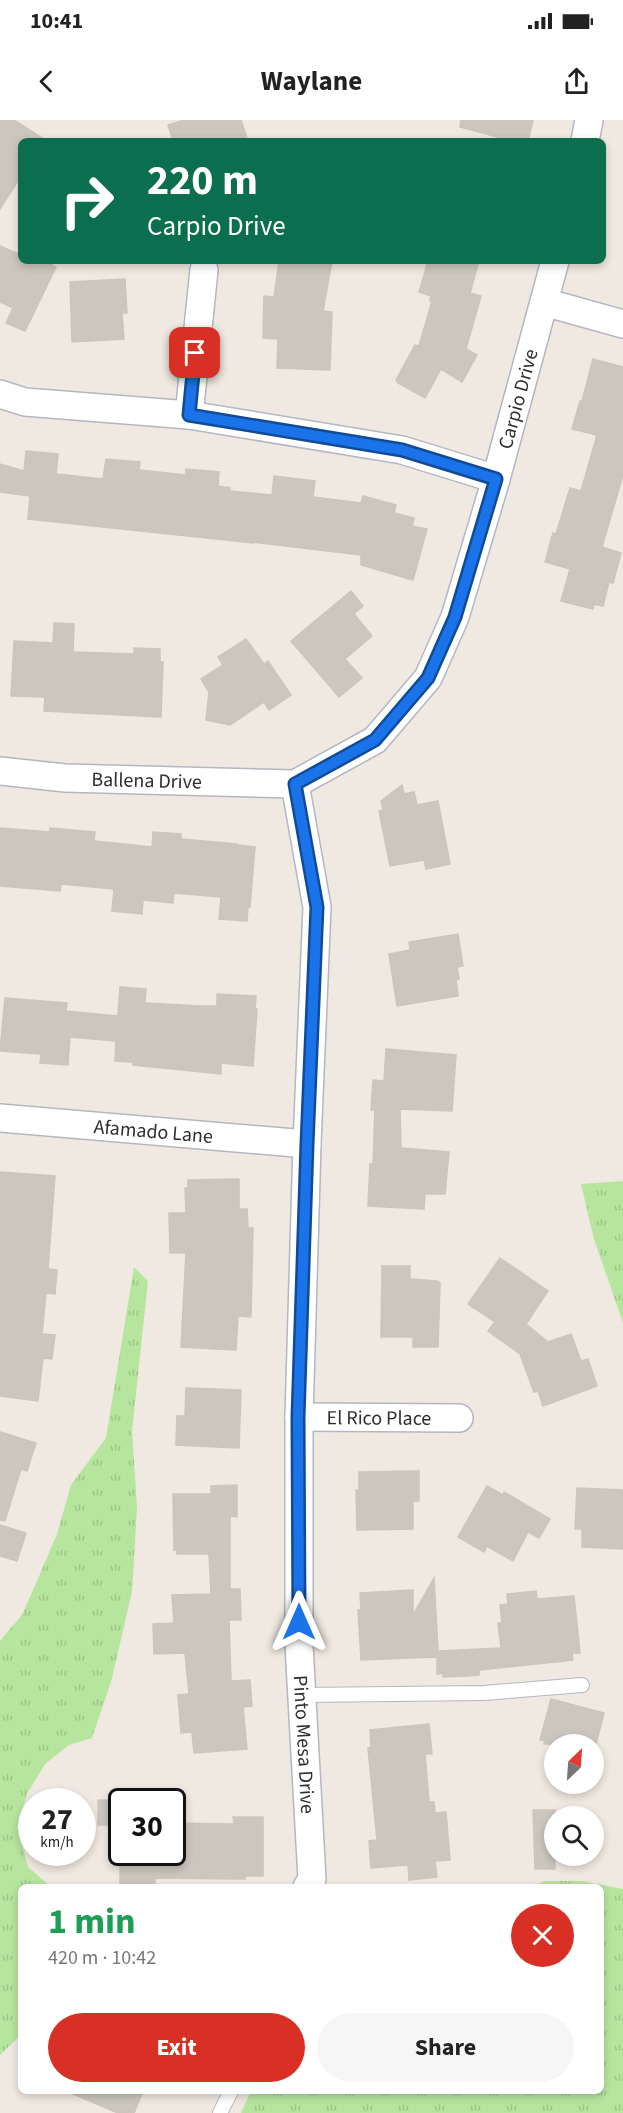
<!DOCTYPE html>
<html lang="en">
<head>
<meta charset="utf-8">
<style>
  :root { --surface:#fff; --page:#f6f6f6; --text:#222; --muted:#767676; --accent:#d93025 }
  body { margin:0; font-family:"Source Sans 3",sans-serif; background:var(--page); color:var(--text); height:100vh; display:flex; flex-direction:column; font-size:22px; white-space:nowrap }
  * { box-sizing:border-box; margin:0 }
  p { font-size:20px; color:var(--muted) }
  .icon { flex:none; width:33px; height:33px; fill:none; stroke:currentColor; stroke-width:2; stroke-linecap:round; stroke-linejoin:round }
  .map { position:relative; flex:1; overflow:hidden }
  .drawer { position:absolute; left:18px; top:1764px; width:586px; height:210px; display:flex; flex-direction:column; background:var(--surface); border-radius:9px; box-shadow:0 3px 9px #0003 }
  .drawer>* { flex:none }
  .top-card { position:absolute; left:18px; top:18px; width:588px; height:126px; border-radius:9px; box-shadow:0 3px 9px #0003; background:#0b6e4f; color:#fff; overflow:hidden }
  .needle { width:39px; rotate:25deg }
  .controls { position:absolute; left:544px; top:1614px; display:grid; gap:12px }
  .controls a { display:grid; place-items:center; width:60px; height:60px; border-radius:50%; background:var(--surface); box-shadow:0 3px 9px #0003; font-size:30px }
  .speed { position:absolute; left:18px; top:1668px; display:flex; gap:12px; font-size:30px; font-weight:700; text-align:center }
  .speed>* { display:grid; place-content:center; width:78px; height:78px; border-radius:50%; background:var(--surface); box-shadow:0 3px 9px #0003; line-height:1 }
  .speed small { font-size:15px; font-weight:400 }
  .speed .limit { border:3px solid #111; border-radius:9px; background:#fff; color:#111 }
  .pin { position:absolute; display:grid; place-items:center; width:51px; height:51px; color:#fff; margin:-26px; border-radius:12px; box-shadow:0 3px 9px #0006 }
  .me { position:absolute; width:66px; margin:-33px; rotate:0deg; stroke-linejoin:round; filter:drop-shadow(0 0 4px #0008) }
  .turn { display:flex; align-items:center; gap:21px; height:126px; padding:0 30px; font-size:27px }
  .turn .icon { width:78px; height:78px; stroke-width:2.5 }
  .turn b { display:block; font-size:42px; line-height:51px }
  .round { display:grid; place-items:center; flex:none; width:63px; height:63px; border-radius:32px; background:var(--page) }
  .head { display:flex; align-items:center; justify-content:space-between; height:102px; padding:0 30px }
  h1 { font-size:36px; font-weight:700; line-height:45px; color:#1e9e55 }
  .action { display:flex; gap:12px; margin-top:auto; padding:12px 30px }
  .action a { flex:1; height:69px; border-radius:36px; background:var(--accent); color:#fff; font-size:24px; font-weight:700; line-height:69px; text-align:center }
  .action a+a { background:var(--page); color:var(--text) }
  .status { display:flex; justify-content:space-between; align-items:center; height:42px; padding:0 30px; background:var(--surface); direction:ltr }
  .status svg { height:16px; fill:currentColor }
  header { display:flex; justify-content:space-between; align-items:center; height:78px; padding:0 30px; background:var(--surface); font-size:27px; font-weight:700 }
  .map>svg:first-child { display:block }
</style>
</head>
<body>
<div class="status"><b>10:41</b><svg viewBox="0 0 49 12"><path d="M0 12V9h3v3zM5 12V6h3v6zM10 12V3h3v9zM15 12V0h3v12zM26 1h20v11H26zM47 4h2v5h-2z"/></svg></div>
<header><svg class="icon" aria-label="back" viewBox="0 0 24 24"><path d="M15 5l-7 7 7 7"/></svg>Waylane<svg class="icon" aria-label="share" viewBox="0 0 24 24"><path d="M12 15V3M7 8l5-5 5 5M5 13v7h14v-7"/></svg></header>
<div class="map">
<svg width="623" height="1993" viewBox="0 0 623 1993">
  <defs>
    <pattern id="grass-tufts" width="24" height="20" patternUnits="userSpaceOnUse" patternTransform="scale(1.5)"><rect width="24" height="20" fill="#b6e59e"/><path d="M3 7l-1-3M5 7V3M7 7l1-3M15 17l-1-3M17 17v-4M19 17l1-3" fill="none" stroke="#9dc588"/></pattern>
  </defs>
  <rect width="100%" height="100%" fill="#efe9e1"/>
  <g fill="url(#grass-tufts)">
    <polygon points="623,1061 623,1203 594,1119 581,1064"/>
    <polygon points="134,1147 148,1161 132,1311 137,1388 132,1472 111,1562 92,1618 69,1625 45,1644 27,1674 17,1706 28,1747 51,1767 21,1767 21,1915 0,1935 0,1521 22,1495 40,1454 57,1414 71,1365 106,1318"/>
    <polygon points="544,1761 582,1761 623,1769 623,1993 241,1993 251,1971 602,1971 602,1767 532,1767"/>
  </g>
  <g fill="#cbc7bf" stroke="#cbc5ba" stroke-width="1.5">
    <polygon points="0,0 14,0 47,21 21,21 21,56 0,89"/>
    <polygon points="184,0 241,0 248,21 173,21 168,5"/>
    <polygon points="461,0 533,0 528,21 501,21 501,18 460,7"/>
    <polygon points="0,126 21,135 21,141 44,141 56,147 25,211 6,203 13,188 0,182"/>
    <polygon points="279,141 332,141 323,191 332,192 330,250 277,248 278,219 263,218 264,176 274,177"/>
    <polygon points="428,141 479,141 470,173 481,176 466,229 477,235 462,262 441,249 425,278 398,263 396,260 415,225 419,226 432,181 430,181 431,176 419,172"/>
    <polygon points="125,159 127,193 122,193 124,219 72,222 70,162"/>
    <polygon points="593,239 623,247 623,355 602,427 621,433 613,463 609,462 603,486 594,484 593,489 561,481 570,449 545,442 553,413 556,414 570,368 581,371 597,315 572,309 580,281 582,281"/>
    <polygon points="26,331 58,334 56,354 103,359 106,339 140,342 139,350 186,355 186,349 219,352 218,366 230,368 230,371 272,375 274,356 315,361 313,377 361,383 363,376 396,385 394,393 414,398 412,406 427,409 413,460 361,445 361,435 253,422 253,423 28,399 30,376 0,372 0,344 24,351"/>
    <polygon points="351,471 363,486 354,494 372,516 345,539 362,558 339,577 291,521"/>
    <polygon points="54,503 74,504 73,532 134,534 134,528 160,529 160,542 163,542 161,597 44,591 45,577 11,576 14,521 53,523"/>
    <polygon points="246,519 264,544 268,541 291,575 269,590 264,582 230,605 206,600 209,572 201,559 223,545 218,537"/>
    <polygon points="402,665 404,674 414,672 417,685 438,681 450,744 426,749 424,740 390,746 379,691 383,690 381,681"/>
    <polygon points="0,708 50,712 50,708 95,712 94,721 152,727 153,712 181,714 181,719 237,724 237,725 255,727 250,787 248,787 247,801 219,799 221,777 174,773 173,783 143,780 142,794 112,791 114,769 61,764 60,771 0,766"/>
    <polygon points="458,814 463,846 457,847 459,859 456,859 458,876 397,886 389,834 410,830 409,822"/>
    <polygon points="120,867 146,869 145,883 200,886 217,886 217,874 256,876 255,889 257,889 253,946 221,943 221,954 133,945 133,942 115,941 116,921 70,917 68,945 40,943 41,934 0,931 5,878 67,883 66,891 118,896"/>
    <polygon points="386,929 456,935 452,991 400,989 401,1028 449,1032 445,1074 425,1074 424,1089 368,1086 370,1044 373,1044 375,990 371,990 373,960 384,961"/>
    <polygon points="0,1052 55,1056 48,1149 57,1150 55,1174 46,1173 42,1214 55,1215 52,1239 43,1238 38,1281 0,1276"/>
    <polygon points="239,1059 239,1089 247,1089 248,1108 253,1108 251,1197 238,1196 236,1230 181,1227 186,1133 170,1133 169,1093 186,1093 185,1068 188,1068 188,1060"/>
    <polygon points="500,1138 548,1171 526,1204 548,1222 571,1214 581,1241 588,1239 597,1266 543,1286 538,1271 534,1272 520,1234 488,1211 495,1202 468,1184"/>
    <polygon points="382,1146 410,1146 410,1159 437,1161 440,1163 438,1227 413,1227 413,1217 381,1217"/>
    <polygon points="186,1268 241,1270 239,1328 176,1325 177,1296 185,1296"/>
    <polygon points="0,1312 36,1323 27,1351 21,1349 5,1401 0,1400"/>
    <polygon points="419,1351 419,1381 413,1381 413,1409 357,1410 356,1370 359,1370 359,1352"/>
    <polygon points="237,1365 237,1397 230,1396 230,1469 240,1469 241,1500 229,1500 231,1561 250,1560 252,1586 243,1587 247,1629 194,1633 192,1612 181,1613 178,1575 189,1574 185,1533 154,1534 153,1504 174,1503 172,1475 211,1474 209,1434 177,1434 177,1430 174,1430 173,1374 211,1374 211,1366"/>
    <polygon points="487,1366 503,1375 504,1372 550,1399 539,1418 528,1412 513,1441 487,1426 484,1432 458,1417"/>
    <polygon points="577,1368 623,1370 623,1429 582,1427 582,1409 575,1409"/>
    <polygon points="0,1405 26,1413 17,1441 0,1436"/>
    <polygon points="434,1458 438,1531 501,1528 498,1503 502,1503 500,1485 508,1484 507,1474 536,1471 537,1479 574,1476 580,1533 572,1533 573,1540 479,1550 479,1555 466,1556 443,1557 443,1553 437,1554 437,1537 361,1540 358,1490 361,1490 360,1473 413,1470 413,1495"/>
    <polygon points="551,1579 604,1593 596,1624 544,1624 545,1621 540,1620"/>
    <polygon points="429,1604 432,1634 425,1634 429,1682 434,1682 435,1693 446,1692 450,1740 435,1741 437,1757 409,1760 408,1745 371,1748 369,1721 377,1720 368,1628 371,1627 370,1610"/>
    <rect x="98" y="1680" width="24" height="25"/>
    <polygon points="533,1690 555,1690 555,1749 535,1749"/>
    <polygon points="233,1697 263,1697 263,1756 246,1756 245,1759 155,1758 155,1766 120,1766 120,1732 172,1732 172,1703 234,1704"/>
    <polygon points="66,1971 143,1971 134,1993 118,1993"/>
  </g>
  <g fill="none" stroke-linecap="round" stroke-linejoin="round">
    <defs>
      <g id="service">
        <polyline points="302,1575 484,1573 582,1565"/>
        <polyline points="220,1993 231,1971"/>
      </g>
      <g id="minor">
        <polyline points="585,21 589,0"/>
        <polyline points="544,182 623,204"/>
        <polyline points="0,274 25,282 189,295 402,330 496,359"/>
        <polyline points="189,295 204,150"/>
        <path id="s1" d="M0 651 65 658 295 664 375 620 428 558 455 497 496 359 555 141"/>
        <path id="s2" d="M295 664 317 787 307 1024 299 1297V1525L312 1759 307 1767"/>
        <path id="s3" d="M0 998 307 1024"/>
        <path id="s4" d="M299 1297 459 1298"/>
      </g>
    </defs>
    <use href="#service" stroke="#b4b7c1" stroke-width="16"/>
    <use href="#minor" stroke="#b4b7c1" stroke-width="30"/>
    <use href="#service" stroke="#fff" stroke-width="14"/>
    <use href="#minor" stroke="#fff" stroke-width="27"/>
  </g>
  <g fill="none" stroke-linecap="round" stroke-linejoin="round">
    <defs>
      <polyline id="route" points="195,233 189,295 402,330 496,359 455,497 428,558 375,620 295,664 317,787 307,1024 298,1297 299,1502"/>
    </defs>
    <use href="#route" stroke="#114b97" stroke-width="15"/>
    <use href="#route" stroke="#1a73e8" stroke-width="10"/>
  </g>
  <g text-anchor="middle" stroke-width="6" stroke-linejoin="round" paint-order="stroke">
    <g font-size="20" fill="#2e2e2e" stroke="#fff">
      <text dy="7" stroke="none"><textPath href="#s1" startOffset="762">Carpio Drive</textPath></text>
      <text dy="7" stroke="none"><textPath href="#s1" startOffset="147">Ballena Drive</textPath></text>
      <text dy="7" stroke="none"><textPath href="#s3" startOffset="154">Afamado Lane</textPath></text>
      <text dy="7" stroke="none"><textPath href="#s4" startOffset="80">El Rico Place</textPath></text>
      <text dy="7" stroke="none"><textPath href="#s2" startOffset="963">Pinto Mesa Drive</textPath></text>
    </g>
  </g>
</svg>
<div class="controls">
<a><svg class="needle" viewBox="-14 -14 28 28"><path d="M0-13l5 13h-10z" fill="#e53935"/><path d="M0 13l5-13h-10z" fill="#767676"/></svg></a>
<a><svg class="icon" aria-label="search" viewBox="0 0 24 24"><circle cx="10" cy="10" r="6"/><path d="M15 15l6 6"/></svg></a>
</div>
<div class="speed"><div>27<small>km/h</small></div><div class="limit">30</div></div>
<div class="pin" style="left:195px;top:233px;background:#d93025"><svg class="icon" aria-label="arrive" viewBox="0 0 24 24"><path d="M6 21V4h12l-3 4 3 4H6"/></svg></div>
<svg class="me" style="left:299px;top:1502px" viewBox="-20 -20 40 40"><path d="M0-17L14 15 0 8-14 15z" fill="#1a73e8" stroke="#fff" stroke-width="4"/></svg>
<div class="top-card">
<div class="turn"><svg class="icon" aria-label="right" viewBox="0 0 24 24"><path d="M7 20v-9h11M14 6l5 5-5 5"/></svg><div><b>220 m</b>Carpio Drive</div></div>
</div>
<section class="drawer">
<div class="head"><div><h1>1 min</h1><p>420 m · 10:42</p></div><a class="round" style="background:#d93025;color:#fff"><svg class="icon" aria-label="close" viewBox="0 0 24 24"><path d="M6 6l12 12M18 6L6 18"/></svg></a></div>
<div class="action"><a>Exit</a><a>Share</a></div>
</section>
</div>
</body>
</html>
